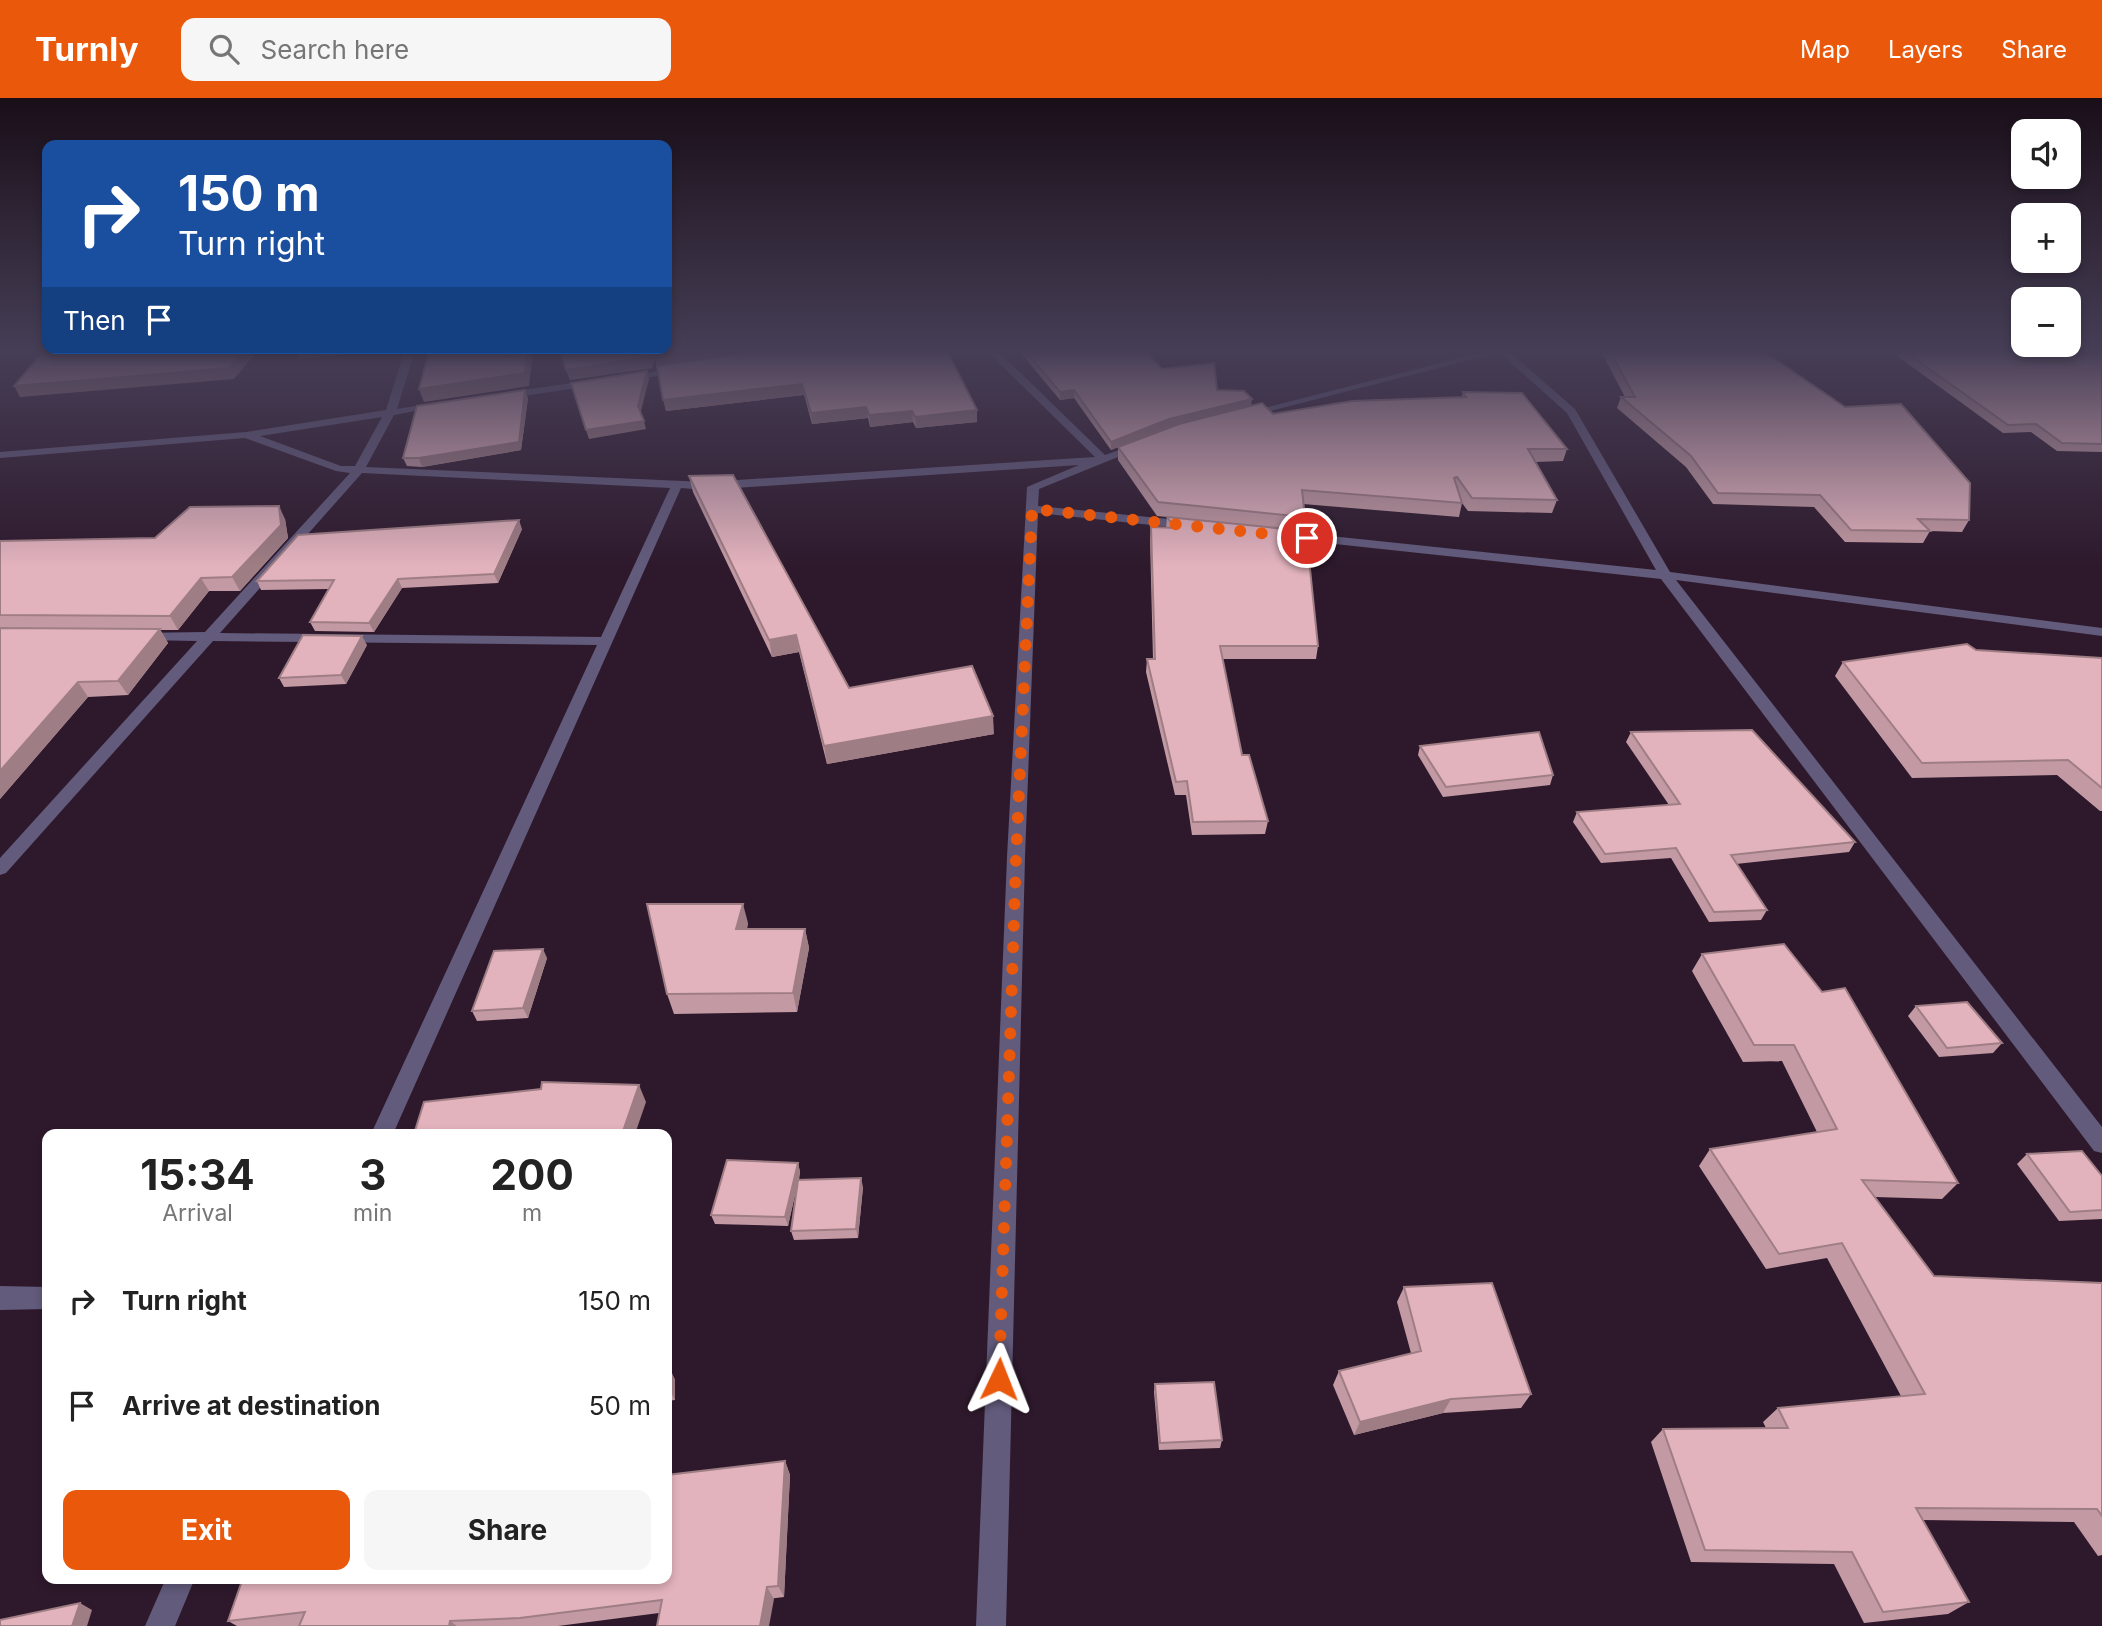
<!DOCTYPE html>
<html lang="en">
<head>
<meta charset="utf-8">
<style>
  :root { --surface:#fff; --page:#f6f6f6; --text:#222; --muted:#767676; --accent:#ea580c }
  body { margin:0; font-family:Inter,sans-serif; background:var(--page); color:var(--text); height:100vh; display:flex; flex-direction:column; font-size:26px; white-space:nowrap }
  * { box-sizing:border-box; margin:0 }
  p { font-size:23px; color:var(--muted) }
  .icon { flex:none; width:38px; height:38px; fill:none; stroke:currentColor; stroke-width:2; stroke-linecap:round; stroke-linejoin:round }
  .map { position:relative; flex:1; overflow:hidden }
  .side { position:absolute; left:42px; top:1031px; width:630px; height:455px; display:flex; flex-direction:column; background:var(--surface); border-radius:14px; box-shadow:0 4px 10px #0003 }
  .side>* { flex:none }
  .guide { position:absolute; left:42px; top:42px; width:630px; height:214px; border-radius:14px; box-shadow:0 4px 10px #0003; background:#1a4fa0; color:#fff; overflow:hidden }
  .buttons { position:absolute; left:2011px; top:21px; display:grid; gap:14px }
  .buttons a { display:grid; place-items:center; width:70px; height:70px; border-radius:14px; background:var(--surface); box-shadow:0 4px 10px #0003; font-size:35px }
  .pin { position:absolute; display:grid; place-items:center; width:60px; height:60px; color:#fff; margin:-30px; border:4px solid #fff; border-radius:50%; box-shadow:0 2px 7px #0007 }
  .me { position:absolute; width:77px; margin:-38px; rotate:2deg; stroke-linejoin:round; filter:drop-shadow(0 0 5px #0008) }
  .turn { display:flex; align-items:center; gap:24px; height:147px; padding:0 21px; font-size:32px }
  .turn .icon { width:91px; height:91px; stroke-width:2.5 }
  .turn b { display:block; font-size:49px; line-height:60px }
  .then { display:flex; align-items:center; height:66px; padding:0 21px; background:#0003; gap:14px; font-size:26px }
  .eta { display:flex; justify-content:space-evenly; align-items:center; height:119px; text-align:center }
  .eta b { font-size:42px; font-weight:700; line-height:49px }
  .action { display:flex; gap:14px; margin-top:auto; padding:14px 21px }
  .action a { flex:1; height:80px; border-radius:14px; background:var(--accent); color:#fff; font-size:28px; font-weight:700; line-height:80px; text-align:center }
  .action a+a { background:var(--page); color:var(--text) }
  ul { padding:0; list-style:none }
  li { display:flex; align-items:center; gap:21px; height:105px; padding:0 21px }
  li div { flex:1 }
  li b { display:block; font-size:26px }
  li em { font-style:normal }
  header { display:flex; align-items:center; gap:42px; box-sizing:border-box; height:98px; padding:0 35px; background:var(--accent); color:#fff }
  header strong { font-size:33px }
  nav { display:flex; gap:38px; margin-inline-start:auto; font-size:24px }
  .search { width:490px; height:63px; background:var(--page); display:flex; align-items:center; gap:18px; box-sizing:border-box; padding:0 24px; border-radius:14px; color:var(--muted); font-size:26px }
  .map>svg:first-child { display:block }
</style>
</head>
<body>
<header>
<strong>Turnly</strong>
<div class="search"><svg class="icon" aria-label="search" viewBox="0 0 24 24"><circle cx="10" cy="10" r="6"/><path d="M15 15l6 6"/></svg>Search here</div>
<nav><a>Map</a><a>Layers</a><a>Share</a></nav>
</header>
<div class="map">
<svg width="2102" height="1528" viewBox="0 0 2102 1528">
  <rect width="100%" height="100%" fill="#2e192c"/>
  <g fill="none" stroke-linecap="round" stroke-linejoin="round">
    <g fill="#625b7c" fill-rule="evenodd">
      <path d="M404 255H414L397 311 441 304 446 307 394 317 366 369 706 384 1095 359 989 255H1000L1105 357 1139 345 1145 348 1039 391 1038 408 1189 423 1195 427 1189 431 1038 415 1025 759 1006 1528H976L1007 759 1027 389 1079 367 706 392 681 390 393 1036H371L597 547 213 543 6 775 0 777V760L197 543 140 542 133 538 135 535 205 534 350 375 336 373 245 340 0 360V354L246 334 386 312ZM382 319 355 368H341L260 338ZM362 375 670 390 601 539 220 535Z"/>
      <polygon points="1479,255 1497,255 1246,319 1241,316"/>
      <polygon points="1500,255 1511,255 1575,311 1670,474 2102,530 2102,538 1676,482 2102,1029 2102,1055 2094,1053 1661,481 1279,440 1279,434 1283,433 1656,472 1567,315"/>
      <polygon points="679,269 684,272 683,274 624,283 619,280"/>
      <polygon points="593,282 597,283 597,287 503,301 498,298 503,295"/>
      <polygon points="0,1188 47,1189 47,1211 0,1212"/>
      <polygon points="166,1480 195,1480 175,1528 145,1528"/>
    </g>
  </g>
  <g fill="#c39aa3">
    <polygon points="561,255 948,255 977,312 977,324 916,330 913,324 870,329 868,320 812,326 804,297 666,313 655,259 652,270 570,282"/>
    <polygon points="1021,255 1147,255 1162,271 1217,292 1251,308 1273,316 1462,299 1463,294 1567,351 1563,363 1535,364 1557,402 1552,415 1468,413 1462,405 1459,419 1303,406 1305,419 1303,433 1157,418 1118,362 1118,349 1168,329 1111,352 1074,300 1060,302"/>
    <polygon points="1602,255 1766,255 1969,422 1962,434 1930,433 1923,445 1845,444 1814,409 1713,406 1686,369 1617,310 1621,299 1625,299"/>
    <polygon points="1893,255 2102,255 2102,354 2057,353 2031,334 2003,335"/>
    <polygon points="528,300 521,352 422,369 407,368 403,360"/>
    <polygon points="689,378 849,590 994,636 827,666 799,554 772,559 693,394"/>
    <polygon points="1167,419 1318,548 1316,561 1222,561 1242,657 1268,723 1265,736 1192,737 1186,697 1175,697 1146,574 1147,561 1153,561 1150,441 1151,429 1166,430"/>
    <polygon points="285,421 288,440 240,493 209,493 178,532 160,532 168,545 128,597 88,599 0,701 0,443 155,440"/>
    <polygon points="522,431 498,485 402,490 374,534 315,533 310,524 329,491 261,492 257,483"/>
    <polygon points="367,547 346,586 284,589 279,580"/>
    <polygon points="1976,552 2102,560 2102,713 2100,713 2057,677 1912,680 1835,578 1843,564"/>
    <polygon points="1631,634 1855,744 1849,754 1736,766 1767,812 1761,822 1709,824 1671,760 1601,765 1573,724 1577,714 1669,707 1626,644"/>
    <polygon points="1420,648 1553,677 1550,687 1443,699 1418,657"/>
    <polygon points="748,825 747,831 805,831 809,850 797,914 674,916 667,896"/>
    <polygon points="1702,856 1958,1085 1942,1101 1875,1099 1934,1178 2102,1185 2102,1457 2098,1458 2074,1424 1923,1422 1969,1504 1948,1516 1864,1525 1834,1466 1691,1464 1651,1344 1663,1331 1766,1330 1763,1324 1778,1310 1901,1298 1827,1160 1766,1171 1699,1068 1710,1051 1817,1034 1782,963 1743,964 1692,873"/>
    <polygon points="547,860 528,920 477,923 472,913"/>
    <polygon points="1916,908 2002,945 1993,955 1939,959 1908,918"/>
    <polygon points="2027,1056 2102,1078 2102,1121 2059,1123 2017,1066"/>
    <polygon points="798,1065 800,1074 799,1082 863,1089 858,1140 794,1142 791,1133 798,1084 788,1128 715,1126 711,1117"/>
    <polygon points="1404,1189 1531,1296 1521,1310 1443,1315 1354,1337 1333,1287 1339,1273 1411,1255 1397,1204"/>
    <polygon points="667,1267 668,1267 675,1282 675,1302 667,1303"/>
    <polygon points="1155,1286 1222,1342 1220,1350 1159,1352 1154,1294"/>
    <polygon points="785,1363 790,1377 784,1499 558,1528 237,1528 228,1523 243,1480 667,1480"/>
  </g>
  <g fill="#9f7d84">
    <polygon points="242,255 256,255 234,281 20,299 14,288"/>
    <polygon points="297,255 359,255 300,261"/>
    <polygon points="527,255 533,255 529,288 424,304 419,291"/>
    <polygon points="651,255 655,255 655,258 652,270 570,282 566,272"/>
    <polygon points="678,255 750,255 657,269 655,259"/>
    <polygon points="647,273 649,281 640,317 638,308"/>
    <polygon points="802,286 804,297 666,313 663,302"/>
    <polygon points="525,292 528,300 521,352 422,369 419,360"/>
    <polygon points="1074,292 1074,300 1060,302 1060,294"/>
    <polygon points="1252,301 1251,309 1168,329 1111,352 1111,344 1169,321"/>
    <polygon points="866,309 868,320 812,326 811,315"/>
    <polygon points="977,312 977,324 916,330 915,319"/>
    <polygon points="912,313 913,324 870,329 869,317"/>
    <polygon points="644,323 646,331 589,341 586,332"/>
    <polygon points="279,408 285,421 288,440 240,493 232,479"/>
    <polygon points="519,422 522,431 498,485 494,476"/>
    <polygon points="201,480 209,493 178,532 170,518"/>
    <polygon points="398,481 402,490 374,534 369,525"/>
    <polygon points="160,531 168,545 128,597 118,583"/>
    <polygon points="796,537 799,554 772,559 769,542"/>
    <polygon points="362,538 367,547 346,586 341,577"/>
    <polygon points="78,584 88,599 0,701 0,673"/>
    <polygon points="993,618 994,636 827,666 824,648"/>
    <polygon points="743,806 748,825 741,850 736,831"/>
    <polygon points="805,831 809,850 797,914 793,895"/>
    <polygon points="543,851 547,860 528,920 523,910"/>
    <polygon points="639,987 646,1004 635,1036 622,1036"/>
    <polygon points="798,1065 800,1074 788,1128 785,1119"/>
    <polygon points="861,1080 863,1089 858,1140 856,1131"/>
    <polygon points="668,1267 675,1282 675,1302 668,1288"/>
    <polygon points="1451,1301 1443,1315 1354,1337 1360,1324"/>
    <polygon points="785,1363 790,1377 784,1499 778,1488"/>
    <polygon points="767,1489 774,1501 769,1528 760,1528"/>
    <polygon points="80,1505 92,1512 87,1528 72,1528"/>
    <polygon points="450,1523 457,1528 449,1528"/>
  </g>
  <g fill="#e3b3bd" stroke="#9f7d84" stroke-width="2">
    <polygon points="42,255 242,255 229,270 14,288"/>
    <polygon points="429,255 527,255 525,275 419,291"/>
    <polygon points="561,255 651,255 649,259 566,272"/>
    <polygon points="654,255 678,255 655,259"/>
    <polygon points="742,255 948,255 977,312 915,319 912,313 869,317 866,309 811,315 802,286 663,302 657,268"/>
    <polygon points="1027,255 1147,255 1162,271 1214,265 1217,292 1244,293 1252,301 1169,321 1111,344 1074,292 1060,294"/>
    <polygon points="1611,255 1766,255 1845,309 1901,306 1970,385 1969,422 1918,421 1930,433 1851,432 1820,397 1718,395 1691,358 1621,299 1635,299"/>
    <polygon points="1907,255 2102,255 2102,346 2062,345 2036,326 2008,327"/>
    <polygon points="647,273 638,308 644,323 586,332 571,285"/>
    <polygon points="525,292 519,344 419,360 403,360 417,308"/>
    <polygon points="1463,294 1522,295 1567,351 1528,351 1557,402 1472,400 1457,379 1454,380 1462,405 1302,392 1305,419 1158,404 1118,349 1179,326 1262,305 1273,316 1352,303 1466,299"/>
    <polygon points="733,377 849,590 972,568 993,618 824,648 796,537 769,542 689,378"/>
    <polygon points="279,408 281,427 232,479 201,480 170,518 0,517 0,443 155,440 190,409"/>
    <polygon points="1167,419 1306,433 1318,548 1220,548 1242,657 1249,657 1268,723 1193,724 1187,683 1176,684 1147,561 1155,561 1151,429 1175,430"/>
    <polygon points="519,422 494,476 398,481 369,525 310,524 334,482 257,483 298,437"/>
    <polygon points="0,530 160,531 118,583 78,584 0,673"/>
    <polygon points="303,537 362,538 341,577 279,580"/>
    <polygon points="1967,546 1976,552 2102,560 2102,690 2068,662 1922,665 1843,564"/>
    <polygon points="1752,632 1855,744 1731,757 1767,812 1714,814 1676,750 1605,756 1577,714 1680,706 1631,634"/>
    <polygon points="1539,634 1553,677 1446,689 1420,648"/>
    <polygon points="647,806 743,806 736,831 805,831 793,895 667,896"/>
    <polygon points="1784,846 1822,894 1845,890 1958,1085 1862,1082 1934,1178 2102,1185 2102,1418 2097,1411 1916,1410 1969,1504 1883,1514 1852,1454 1705,1452 1663,1331 1788,1330 1778,1310 1925,1296 1842,1145 1779,1156 1710,1051 1837,1031 1794,947 1754,947 1702,856"/>
    <polygon points="543,851 523,910 472,913 494,853"/>
    <polygon points="1967,904 2002,945 1947,950 1916,908"/>
    <polygon points="542,984 639,987 622,1036 414,1036 424,1004 541,991"/>
    <polygon points="2082,1053 2102,1078 2102,1112 2070,1114 2027,1056"/>
    <polygon points="727,1062 798,1065 785,1119 711,1117"/>
    <polygon points="861,1080 856,1131 791,1133 798,1082"/>
    <polygon points="1492,1185 1531,1296 1451,1301 1360,1324 1339,1273 1421,1253 1404,1189"/>
    <polygon points="667,1267 668,1267 667,1288"/>
    <polygon points="1214,1284 1222,1342 1160,1345 1155,1286"/>
    <polygon points="785,1363 778,1488 767,1489 760,1528 657,1528 662,1502 520,1520 450,1523 449,1528 299,1528 305,1514 228,1523 243,1480 667,1480 667,1377"/>
    <polygon points="80,1505 72,1528 0,1528 0,1522"/>
  </g>
  <linearGradient id="sky" x2="0" y2="1"><stop stop-color="#190e18"/><stop offset="0.54" stop-color="#463e56"/><stop offset="1" stop-color="#463e56" stop-opacity="0"/></linearGradient>
  <rect width="2102" height="469" fill="url(#sky)"/>
  <g fill="none" stroke-linecap="round" stroke-linejoin="round">
    <polyline stroke="#ea580c" stroke-width="12" stroke-dasharray="0 21.6" points="999,1281 1016,759 1032,411 1307,440"/>
  </g>
</svg>
<div class="buttons">
<a><svg class="icon" aria-label="sound" viewBox="0 0 24 24"><path d="M4 9h4l5-4v14l-5-4H4zM17 9q2 3 0 6"/></svg></a>
<a>+</a>
<a>−</a>
</div>
<div class="pin" style="left:1307px;top:440px;background:#d93025"><svg class="icon" aria-label="arrive" viewBox="0 0 24 24"><path d="M6 21V4h12l-3 4 3 4H6"/></svg></div>
<svg class="me" style="left:999px;top:1281px" viewBox="-20 -20 40 40"><path d="M0-17L14 15 0 8-14 15z" fill="#ea580c" stroke="#fff" stroke-width="4"/></svg>
<div class="guide">
<div class="turn"><svg class="icon" aria-label="right" viewBox="0 0 24 24"><path d="M7 20v-9h11M14 6l5 5-5 5"/></svg><div><b>150 m</b>Turn right</div></div>
<div class="then">Then<svg class="icon" aria-label="arrive" viewBox="0 0 24 24"><path d="M6 21V4h12l-3 4 3 4H6"/></svg></div>
</div>
<section class="side">
<div class="eta">
<div><b>15:34</b><p>Arrival</p></div>
<div><b>3</b><p>min</p></div>
<div><b>200</b><p>m</p></div>
</div>
<ul>
<li><svg class="icon" aria-label="right" viewBox="0 0 24 24"><path d="M7 20v-9h11M14 6l5 5-5 5"/></svg><div><b>Turn right</b></div><em>150 m</em></li>
<li><svg class="icon" aria-label="arrive" viewBox="0 0 24 24"><path d="M6 21V4h12l-3 4 3 4H6"/></svg><div><b>Arrive at destination</b></div><em>50 m</em></li>
</ul>
<div class="action"><a>Exit</a><a>Share</a></div>
</section>
</div>
</body>
</html>
